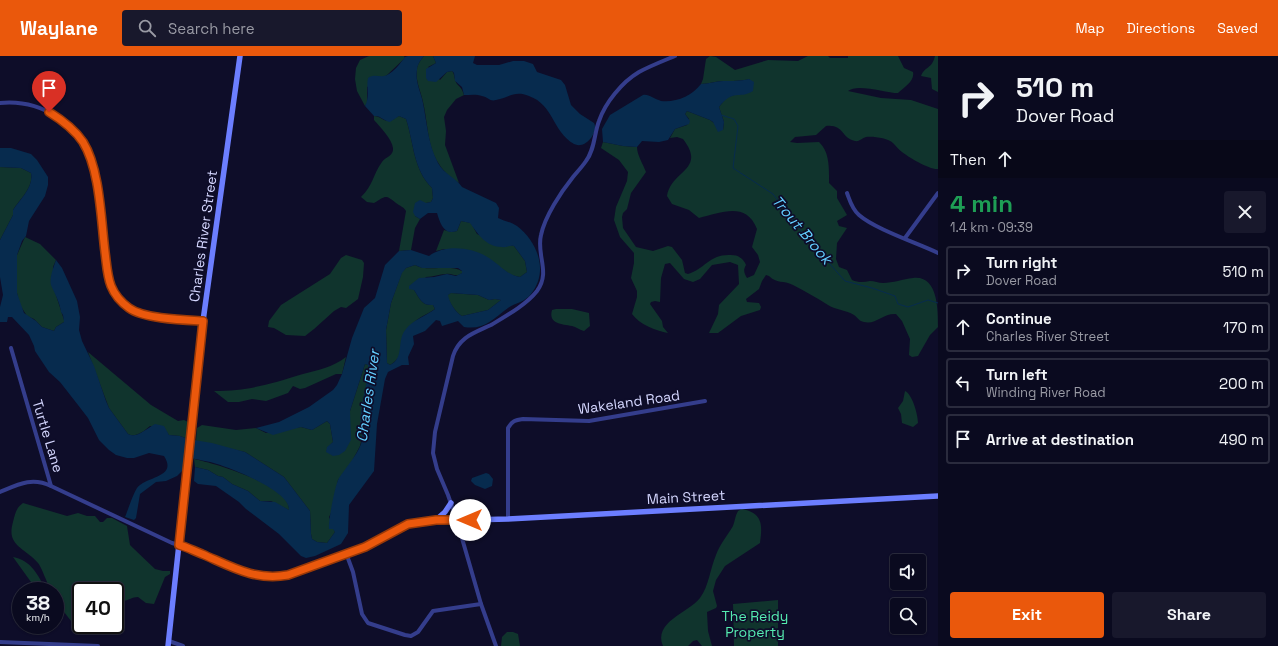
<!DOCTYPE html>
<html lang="en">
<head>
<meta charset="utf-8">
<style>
  :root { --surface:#0a0a1f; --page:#18182c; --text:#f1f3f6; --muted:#999aa4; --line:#2a2b3d; --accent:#ea580c }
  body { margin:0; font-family:"Space Grotesk",sans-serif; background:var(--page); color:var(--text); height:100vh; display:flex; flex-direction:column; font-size:15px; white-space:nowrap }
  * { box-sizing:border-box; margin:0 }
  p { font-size:13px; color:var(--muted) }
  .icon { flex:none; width:22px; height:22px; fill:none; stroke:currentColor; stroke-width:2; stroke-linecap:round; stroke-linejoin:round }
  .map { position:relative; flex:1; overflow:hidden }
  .panel { display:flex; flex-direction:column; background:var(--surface); width:340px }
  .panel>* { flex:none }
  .hud { background:#0a0a1f; color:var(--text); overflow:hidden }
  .controls { position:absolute; left:890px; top:498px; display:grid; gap:8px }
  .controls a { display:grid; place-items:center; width:36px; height:36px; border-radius:4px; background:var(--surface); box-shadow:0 1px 3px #0004,0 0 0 1px var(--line); font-size:20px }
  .speed { position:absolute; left:12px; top:526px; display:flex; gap:8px; font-size:20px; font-weight:700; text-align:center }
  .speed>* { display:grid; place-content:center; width:52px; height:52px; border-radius:50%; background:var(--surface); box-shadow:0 1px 3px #0004,0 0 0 1px var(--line); line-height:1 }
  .speed small { font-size:10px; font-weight:400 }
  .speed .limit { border:2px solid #111; border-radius:6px; background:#fff; color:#111 }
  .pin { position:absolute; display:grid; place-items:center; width:34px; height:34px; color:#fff; margin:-41px -17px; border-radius:50% 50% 50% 0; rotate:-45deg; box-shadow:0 0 4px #0007 }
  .pin .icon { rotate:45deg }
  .me { position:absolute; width:44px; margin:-22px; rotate:270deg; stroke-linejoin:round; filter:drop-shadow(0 0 3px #0008) }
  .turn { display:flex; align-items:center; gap:14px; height:84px; padding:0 12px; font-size:18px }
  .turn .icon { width:52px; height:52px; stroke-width:2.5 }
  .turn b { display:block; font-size:28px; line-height:34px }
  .then { display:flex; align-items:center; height:38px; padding:0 12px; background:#0003; gap:8px; font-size:15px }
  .round { display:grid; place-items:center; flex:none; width:42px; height:42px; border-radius:4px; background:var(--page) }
  .overview { display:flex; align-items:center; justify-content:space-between; height:68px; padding:0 12px }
  h1 { font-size:24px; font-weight:700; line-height:30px; color:#1e9e55 }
  .button { display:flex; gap:8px; margin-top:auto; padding:8px 12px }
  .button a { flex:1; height:46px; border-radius:4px; background:var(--accent); color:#fff; font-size:16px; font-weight:700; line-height:46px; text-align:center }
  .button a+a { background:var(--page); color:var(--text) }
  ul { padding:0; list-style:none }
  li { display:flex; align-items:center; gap:12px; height:50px; margin:0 8px 6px; padding:0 4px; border:2px solid var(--line); border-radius:4px }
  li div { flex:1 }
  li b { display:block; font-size:15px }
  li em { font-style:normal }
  header { display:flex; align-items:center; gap:24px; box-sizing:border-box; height:56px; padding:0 20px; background:var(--accent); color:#fff }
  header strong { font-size:19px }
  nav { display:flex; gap:22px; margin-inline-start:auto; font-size:14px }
  .search { width:280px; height:36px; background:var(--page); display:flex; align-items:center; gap:10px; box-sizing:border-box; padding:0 14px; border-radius:4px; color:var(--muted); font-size:15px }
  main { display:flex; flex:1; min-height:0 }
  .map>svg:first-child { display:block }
</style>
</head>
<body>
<header>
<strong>Waylane</strong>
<div class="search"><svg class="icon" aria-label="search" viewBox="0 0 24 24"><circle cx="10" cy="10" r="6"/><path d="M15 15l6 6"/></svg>Search here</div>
<nav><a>Map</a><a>Directions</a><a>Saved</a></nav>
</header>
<main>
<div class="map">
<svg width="938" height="590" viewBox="0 0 938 590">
  <rect width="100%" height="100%" fill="#0e0d29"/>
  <g fill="#10342d">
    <polygon points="369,0 404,0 405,2 387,19 367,31 367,47 365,50 357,35 355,23 356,12 360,4"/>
    <path d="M424 0H433L436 7 428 11 440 24 447 16 452 15C455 18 454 24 457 28 461 32 462 33 464 39L456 43 447 54 444 61 446 75 445 89 459 127C451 122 444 116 439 108 427 90 428 67 423 46 421 35 415 25 417 13 417 9 421 3 424 0Z"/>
    <path d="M710 0 716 1 735 14 768 4 798 5 808 0H828L830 2H848V0H898L904 12 913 16C915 25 904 31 898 37 886 37 857 27 848 35L881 42 911 44 938 53V113C930 114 908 101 902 96 898 93 896 90 893 87 888 82 873 80 866 81 862 82 859 86 855 85 841 82 844 68 826 70L816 79 795 81 790 86 797 87 819 86C830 96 829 113 829 127L837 135V142L847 159 837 165 839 170 847 172 837 187 836 203 839 211 847 214 852 224C859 227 864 226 870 225 874 225 879 227 883 227 893 227 903 223 913 222 938 219 938 253 938 271L930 279 918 300 912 301 909 299 910 283 902 265 896 258C883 257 876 269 864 266 859 265 858 262 854 259 846 254 836 254 828 249 817 242 805 235 793 229 783 224 777 228 769 220L766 219 762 225 759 233 746 243 747 246 759 247 761 251 760 254 741 260 718 277H709L718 258 719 249 739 228 738 209 730 206 712 209 700 223 693 226 684 223 670 207 665 208 661 222 660 246 655 245 651 246 650 248 662 265 663 271 668 277C656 275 639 268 632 258L637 241V235L631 222 634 207V197L620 181 614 164 616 151 627 125 628 116 619 104 601 92 603 86 623 90 637 91C637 99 643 108 646 116L631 137 627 153 623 157 622 161 623 172 636 191 653 195 668 190 672 191 682 204 685 217 688 218C705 213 709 198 731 199 738 199 743 202 746 209 743 214 744 217 747 222L754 219 760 206 758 199 752 191 757 173C746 145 721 157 699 162L689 154 672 148 667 140C671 114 707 114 683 83L677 81 670 82 675 73 687 69 689 63 685 58 687 55 710 64 723 74 724 66 719 51 726 42 734 39 750 23C740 25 733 25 723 25 716 25 709 28 701 28L703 23 706 3Z"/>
    <path d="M935 0H938V36L932 33 931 22 921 20C925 10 932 13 935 0Z"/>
    <path d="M374 60C380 60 384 66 390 65 393 64 396 61 399 60L406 63C414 87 413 113 432 132L433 142 431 146 426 147 415 160 420 163 415 172 411 194 399 195 406 155C404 151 400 150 396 147 385 138 386 140 374 147L367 146 361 141C373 130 373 118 382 106 385 101 394 100 393 92 392 83 380 71 374 64Z"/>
    <path d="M0 111 21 112 31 117C34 131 20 143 13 154V159L0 184Z"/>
    <polygon points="461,165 471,167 477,178 505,191 509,189 514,190 525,205 527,216 520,221 511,219 501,212 444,193 436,195 444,174 451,176 457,175"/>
    <polygon points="25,181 40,188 56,204 53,211 54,233 64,264 64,266 56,271 54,275 42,271 34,263 27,260 20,249 17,237 17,199"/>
    <polygon points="346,199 362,204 364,207 363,221 358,243 346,252 341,251 334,255 314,273 305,280 286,279 274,272 268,271 269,265 281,249 330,218 341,202"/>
    <path d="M415 209C430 217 448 207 462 215V217C456 222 452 217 446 218 439 218 434 221 426 221L414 234C420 243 422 250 433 249L435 253C428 258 416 262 412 269 404 281 404 302 390 309L387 307 386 274 391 247 402 216 406 212Z"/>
    <path d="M451 237 478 239 489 244 495 243 501 244 488 254 462 260C456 257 449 246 447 239Z"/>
    <path d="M556 253H572L589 257 590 270 584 275C580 274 576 271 572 270 562 268 548 268 552 254Z"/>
    <path d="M88 296 151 349 178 365 184 364 190 367 188 383 180 380 169 379 166 375 150 370C144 375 136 382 128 378L109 352Z"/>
    <path d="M346 301 342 318H336L305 332 300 333 293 330 288 337 266 345 252 343 239 346H228L214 335C249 335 270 328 303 318 319 314 333 311 346 301Z"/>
    <polygon points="365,308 368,309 369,313 361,370 363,378 360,390 350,409 338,424 331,457 329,461 335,476 327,487 317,486 312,483 311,478 310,455 284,421 245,396 196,385 197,372 202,369 236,374 256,372 266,377 301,371 312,374 327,365 330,368 333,386 330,389 326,396 349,368 350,355"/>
    <path d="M905 335C912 338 918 358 918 367L913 371 902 367 901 358 898 352 903 345Z"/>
    <path d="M194 403C213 407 291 429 289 454L271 445H260L248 435 232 428 223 421 218 420 208 414 195 411Z"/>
    <path d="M23 447 67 460 78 457 87 460H95L100 466H103L107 462H112L127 470 130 489 133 492 155 513 163 515H170V518L165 521 154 548 146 547 138 541C132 541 129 544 124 545L120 540 115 541V535H81V564L71 565 55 544V535H51C48 529 41 510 38 507 24 491 6 490 13 466 15 458 16 452 23 447Z"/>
    <path d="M742 453C762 457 763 468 760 487L725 510 716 524 713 535 717 550 716 552 707 556 708 575 712 590H702L697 584 693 585 688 590H663C653 566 688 557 700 542 709 530 710 513 716 499 720 488 727 480 733 470 735 465 735 460 738 455Z"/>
    <path d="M13 501C31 504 39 520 46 535H36L31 526Z"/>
    <polygon points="778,544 778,590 734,590 733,548"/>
    <polygon points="507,576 513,576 518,578 520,590 501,590 502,581"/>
  </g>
  <g fill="#072b4e" fill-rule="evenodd">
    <path d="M408 0H424C421 3 417 9 417 14 415 26 421 36 423 47 427 67 428 88 438 107 444 118 456 122 462 131L496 147 499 152 498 162C504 165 511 166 517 170 538 186 549 216 531 238 525 246 515 247 508 252 492 264 484 274 464 271L458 265 442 270 440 265 436 264 425 275 413 280 414 288 408 301 409 309H402L388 316 385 323 377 368 374 415 349 449 348 477 341 488 315 500 306 502 301 500 279 478 246 453 239 446 216 430 198 428 194 425 195 411 208 414 218 420 223 421 232 428 248 435 260 445 275 446 289 454C290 435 233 413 217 408 208 405 199 404 190 402L184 413 177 420 166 425 156 426 140 438 136 462 134 464 125 461C128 454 133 438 137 432 146 420 178 422 164 400L149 397 134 402H127L116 399 109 394 99 384 88 362 78 349 60 326 49 316 35 295 34 290 29 279 12 261H8L7 266H0V251L3 239 0 221V184L13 159V154C20 143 34 131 31 117L21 112 0 111V92H11L31 98 37 104 48 121V129L45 140 29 165 26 180 22 185 17 199V237L24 257 36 265 42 271 54 275 56 271 64 266 63 259 61 256C60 247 55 238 51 229 49 222 54 210 56 204L62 212 77 245 80 261 79 274 82 285 94 310 106 345 109 352 128 378C137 383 147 372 155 368L164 370 169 379 180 380 188 383 212 387 245 396 284 421 310 455 311 478 312 483 317 486 327 487 335 476 333 473H329C328 466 335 429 339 422 346 411 356 401 361 388 363 381 362 378 361 371 358 350 369 330 368 309L365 308 350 355 351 384 345 395 339 399 333 400 326 396 327 391 333 386 330 368 327 365 312 374 301 371 273 379 256 372 279 366 309 351 333 334 337 329 342 318 352 282 364 252 375 242 385 209 399 195 411 194 429 200C445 188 473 191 489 202 500 209 507 219 520 221L527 216 525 205 514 190C509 189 507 192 502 191 486 191 478 178 470 167L461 165 457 175C444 180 440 167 437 157H428L420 163 415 160 413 156 415 147 420 144 426 147 431 146 433 142 432 132C413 113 414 87 406 63L399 60 390 66C384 65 380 59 374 60L365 50C370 41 366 31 368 22 374 18 378 21 384 20 391 19 401 7 405 1ZM415 209 422 212H458L462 215V217L456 220 447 218 434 221 419 222 409 230V233L414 234C420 243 422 250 433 249L435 253C426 260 413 264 406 273 396 284 405 302 390 309L387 307 386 274 391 247 402 217 406 212ZM451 237 478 239 489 244 495 243 501 244 488 254 462 260C456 257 449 246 448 239Z"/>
    <path d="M433 0H475L473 7 477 9H499L513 5H524L533 8 537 16 561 24 565 29 571 49 580 58 594 67C599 75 586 94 574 88 552 75 554 49 529 40 514 34 509 42 496 44 490 46 488 41 482 40 477 38 470 39 464 39L462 31 455 25 454 17 452 15 447 16 436 26 428 25 426 22V13L436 7Z"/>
    <path d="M749 23 754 26 753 35C738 44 734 32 719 51L724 66 723 74 718 76 713 66 710 64 687 55 685 58 690 65 689 68 675 73 668 84 659 86 642 85 637 91 623 90 603 86 602 73 610 59 643 39C649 38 654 43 661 45 675 47 692 40 701 28 709 28 716 25 723 25 734 25 739 25 749 23Z"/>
    <polygon points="486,417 489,418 493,423 492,430 485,433 475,429 471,425 472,422"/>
  </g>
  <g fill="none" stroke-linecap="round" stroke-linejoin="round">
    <polyline stroke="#072b4e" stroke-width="1" points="721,59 734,63 738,70 733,112 773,138 806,181 845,225 872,232 895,240 898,248 908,251 928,244 938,247"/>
    <g stroke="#343d8c" stroke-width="4">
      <path d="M0 47C21 45 39 49 57 61 93 86 96 117 100 157 101 171 104 185 105 199 108 221 109 238 129 252 144 263 184 264 203 265"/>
      <path d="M847 137C850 145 852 153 859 159 875 173 917 187 938 197"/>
      <polyline points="905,182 938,137"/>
      <polyline points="11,292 51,430 172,487 179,489"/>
      <path d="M0 436C19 428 32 421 51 430"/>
      <path d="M508 463V372C512 365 515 364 523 363L589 365 705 345"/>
      <polyline points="346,497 353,516 362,558 368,567 405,579 411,580 418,576 433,555 481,548"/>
      <polyline points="169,585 183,590"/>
      <polyline points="0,586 98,590"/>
      <path d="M496 590 481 548 457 465 448 439 437 413 433 397 435 376 453 300C459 281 474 277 491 269 506 260 526 249 537 235 551 216 536 199 541 179 545 160 561 136 573 121 577 116 582 111 586 105 595 93 594 78 599 65 605 47 622 26 639 16 650 10 663 5 675 0"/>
    </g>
    <g stroke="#6c7eff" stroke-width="5.5">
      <polyline points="436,464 445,456 451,447"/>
      <polyline points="179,489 253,519 268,521 288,519 365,491 408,468 429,465 508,463 938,440"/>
      <polyline points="168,590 203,265 240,0"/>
    </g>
  </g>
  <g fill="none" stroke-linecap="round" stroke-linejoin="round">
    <defs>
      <path id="route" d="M49 56C62 64 75 74 83 86 100 113 101 164 105 196 108 219 107 236 129 252 144 263 184 264 203 265L179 489C187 491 194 495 202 498 232 511 255 525 288 519L365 491 408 468 436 464H470"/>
    </defs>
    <use href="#route" stroke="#983908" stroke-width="10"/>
    <use href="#route" stroke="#ea580c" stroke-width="7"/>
  </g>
  <g text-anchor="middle" stroke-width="3.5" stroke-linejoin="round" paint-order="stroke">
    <g font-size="14" fill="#d5d7ff" stroke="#0e0d29">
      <text transform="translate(203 180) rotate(-82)" y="5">Charles River Street</text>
      <text transform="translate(629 346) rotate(-8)" y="5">Wakeland Road</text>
      <text transform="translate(48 380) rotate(73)" y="5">Turtle Lane</text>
      <text transform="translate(686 441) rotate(-3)" y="5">Main Street</text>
    </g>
    <g font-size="14" fill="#55ebb0" stroke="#0e0d29">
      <text x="755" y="565">The Reidy<tspan x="755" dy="16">Property</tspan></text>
    </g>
    <g font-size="15" font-style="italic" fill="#63ceff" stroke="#0e0d29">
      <text transform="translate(802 174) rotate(50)" y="5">Trout Brook</text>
      <text transform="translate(368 340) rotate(-82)" y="5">Charles River</text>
    </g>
  </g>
</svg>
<div class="controls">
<a><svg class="icon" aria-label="sound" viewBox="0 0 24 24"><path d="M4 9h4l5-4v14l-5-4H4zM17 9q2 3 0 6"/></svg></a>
<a><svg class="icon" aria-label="search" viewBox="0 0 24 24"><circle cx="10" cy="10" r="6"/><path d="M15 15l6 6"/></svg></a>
</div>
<div class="speed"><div>38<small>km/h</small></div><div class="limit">40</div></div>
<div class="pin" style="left:49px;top:56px;background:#d93025"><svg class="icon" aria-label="arrive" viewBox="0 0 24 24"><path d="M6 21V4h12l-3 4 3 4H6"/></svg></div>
<svg class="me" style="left:470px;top:464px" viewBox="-20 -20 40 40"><circle r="19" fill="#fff"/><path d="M0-13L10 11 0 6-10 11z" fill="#ea580c"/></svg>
</div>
<section class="panel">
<div class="hud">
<div class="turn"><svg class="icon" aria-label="right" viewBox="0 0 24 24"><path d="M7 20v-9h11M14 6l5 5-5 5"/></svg><div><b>510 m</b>Dover Road</div></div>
<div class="then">Then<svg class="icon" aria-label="ahead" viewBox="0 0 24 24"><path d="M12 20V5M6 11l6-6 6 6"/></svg></div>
</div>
<div class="overview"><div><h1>4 min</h1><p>1.4 km · 09:39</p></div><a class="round"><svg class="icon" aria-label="close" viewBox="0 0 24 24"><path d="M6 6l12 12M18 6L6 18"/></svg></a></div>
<ul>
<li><svg class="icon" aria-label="right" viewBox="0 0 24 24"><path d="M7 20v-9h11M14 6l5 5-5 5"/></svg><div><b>Turn right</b><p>Dover Road</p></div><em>510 m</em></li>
<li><svg class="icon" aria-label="ahead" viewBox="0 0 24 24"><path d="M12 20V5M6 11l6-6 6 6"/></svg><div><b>Continue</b><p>Charles River Street</p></div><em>170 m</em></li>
<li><svg class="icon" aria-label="left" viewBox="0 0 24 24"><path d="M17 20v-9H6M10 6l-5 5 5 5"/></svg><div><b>Turn left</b><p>Winding River Road</p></div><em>200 m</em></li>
<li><svg class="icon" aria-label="arrive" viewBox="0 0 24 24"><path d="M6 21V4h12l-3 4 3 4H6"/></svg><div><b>Arrive at destination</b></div><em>490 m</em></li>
</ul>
<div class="button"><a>Exit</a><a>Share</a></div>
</section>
</main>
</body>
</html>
